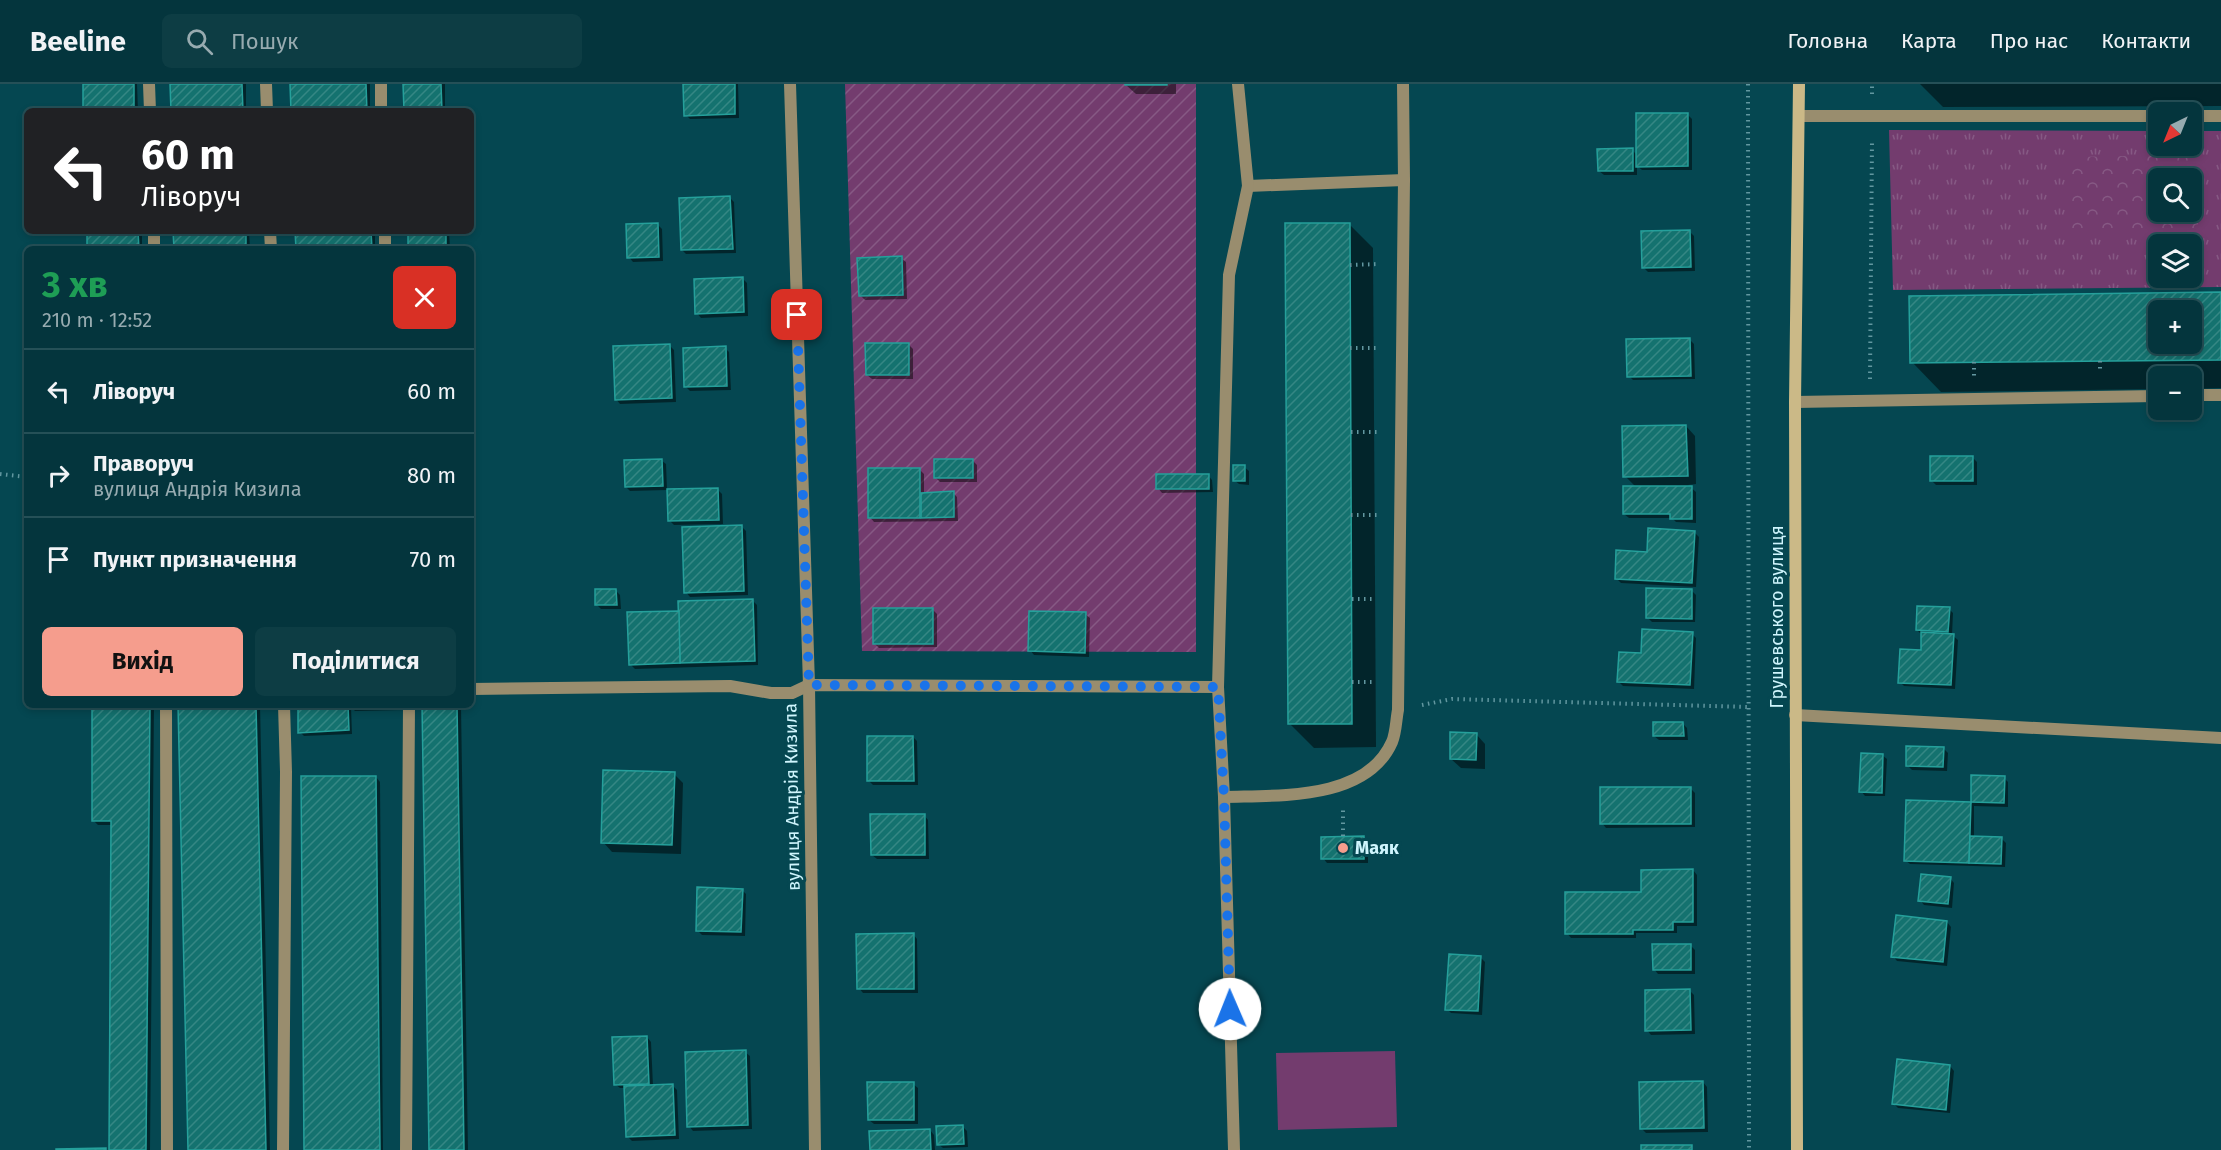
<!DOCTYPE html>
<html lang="uk">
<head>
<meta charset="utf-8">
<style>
  :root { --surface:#04353d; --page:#0d3d44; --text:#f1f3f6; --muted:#97abb0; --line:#255057; --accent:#f59d8d }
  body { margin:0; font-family:"Fira Sans",sans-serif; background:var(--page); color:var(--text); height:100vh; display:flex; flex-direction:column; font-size:22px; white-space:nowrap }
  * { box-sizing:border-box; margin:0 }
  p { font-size:20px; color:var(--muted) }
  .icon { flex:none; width:33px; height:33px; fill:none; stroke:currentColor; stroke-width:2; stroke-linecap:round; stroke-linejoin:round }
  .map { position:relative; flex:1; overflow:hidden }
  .side { position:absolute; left:24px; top:162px; width:450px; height:462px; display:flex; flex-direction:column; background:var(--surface); border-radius:9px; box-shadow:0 3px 9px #0003,0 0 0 2px var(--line) }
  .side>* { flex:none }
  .hud { position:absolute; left:24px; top:24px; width:450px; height:126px; border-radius:9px; box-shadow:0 3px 9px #0003,0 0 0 2px var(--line); background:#202124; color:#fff; overflow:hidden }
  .needle { width:39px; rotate:223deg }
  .controls { position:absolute; left:2148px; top:18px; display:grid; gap:12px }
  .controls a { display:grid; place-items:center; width:54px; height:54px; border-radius:9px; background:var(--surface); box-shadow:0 3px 9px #0003,0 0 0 2px var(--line); font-size:30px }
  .pin { position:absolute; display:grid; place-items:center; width:51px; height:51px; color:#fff; margin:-26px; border-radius:12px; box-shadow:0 3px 9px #0006 }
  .me { position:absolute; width:66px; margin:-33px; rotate:359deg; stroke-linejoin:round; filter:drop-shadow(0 0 4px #0008) }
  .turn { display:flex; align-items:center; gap:21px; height:126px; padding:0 18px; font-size:27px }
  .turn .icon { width:78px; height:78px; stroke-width:2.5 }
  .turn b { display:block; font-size:42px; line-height:51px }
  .round { display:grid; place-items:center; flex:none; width:63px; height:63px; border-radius:9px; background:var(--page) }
  .headline { display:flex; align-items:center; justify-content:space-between; height:102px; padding:0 18px }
  h1 { font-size:36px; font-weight:700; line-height:45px; color:#1e9e55 }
  .button { display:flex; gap:12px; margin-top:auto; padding:12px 18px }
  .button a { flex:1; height:69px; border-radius:9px; background:var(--accent); color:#111; font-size:24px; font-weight:700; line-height:69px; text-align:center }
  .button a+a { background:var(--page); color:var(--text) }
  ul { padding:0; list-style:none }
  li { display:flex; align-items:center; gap:18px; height:84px; padding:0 18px; border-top:2px solid var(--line) }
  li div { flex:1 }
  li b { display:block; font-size:22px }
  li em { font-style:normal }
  header { display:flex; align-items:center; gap:36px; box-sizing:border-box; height:84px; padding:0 30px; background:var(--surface); border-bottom:2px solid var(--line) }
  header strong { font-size:28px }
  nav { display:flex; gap:33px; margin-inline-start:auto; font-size:21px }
  .search { width:420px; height:54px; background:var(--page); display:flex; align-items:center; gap:15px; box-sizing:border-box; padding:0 21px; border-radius:9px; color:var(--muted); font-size:22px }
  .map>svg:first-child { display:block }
</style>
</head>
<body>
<header>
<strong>Beeline</strong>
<div class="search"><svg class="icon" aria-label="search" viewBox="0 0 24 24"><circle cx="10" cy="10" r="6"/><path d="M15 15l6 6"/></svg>Пошук</div>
<nav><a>Головна</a><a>Карта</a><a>Про нас</a><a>Контакти</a></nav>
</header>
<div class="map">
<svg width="2221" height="1066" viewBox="0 0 2221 1066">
  <defs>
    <pattern id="grass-tufts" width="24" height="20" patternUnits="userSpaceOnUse" patternTransform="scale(1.5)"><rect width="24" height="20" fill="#733c6e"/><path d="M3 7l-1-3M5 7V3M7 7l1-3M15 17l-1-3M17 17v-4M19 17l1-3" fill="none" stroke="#865984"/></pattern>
    <pattern id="forest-crowns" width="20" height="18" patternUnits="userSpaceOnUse" patternTransform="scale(1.5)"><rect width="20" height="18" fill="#733c6e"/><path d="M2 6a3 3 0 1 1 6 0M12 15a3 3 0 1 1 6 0" fill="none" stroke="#865984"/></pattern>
    <pattern id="garden-furrows" width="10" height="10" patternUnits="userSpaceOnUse" patternTransform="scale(1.5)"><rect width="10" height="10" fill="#733c6e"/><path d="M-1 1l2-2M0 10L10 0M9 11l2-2" fill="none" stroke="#865984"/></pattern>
    <pattern id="building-hatch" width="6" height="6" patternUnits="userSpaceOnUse" patternTransform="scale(1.5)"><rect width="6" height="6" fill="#14726f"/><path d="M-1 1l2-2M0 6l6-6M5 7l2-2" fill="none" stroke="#358784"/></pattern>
  </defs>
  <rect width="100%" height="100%" fill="#054751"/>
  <path fill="url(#grass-tufts)" fill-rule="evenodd" d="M1889 46 2158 47V62H2192V47H2221V203L1893 206ZM2158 94H2192V128H2158ZM2158 160H2192V194H2158Z"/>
  <path fill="url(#forest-crowns)" fill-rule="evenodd" d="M2197 71 2198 146 2071 148 2069 73ZM2158 94H2192V128H2158Z"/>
  <polygon fill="url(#garden-furrows)" points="845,0 1196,0 1196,568 862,567"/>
  <polygon fill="#733c6e" points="1395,967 1397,1043 1278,1046 1276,969"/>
  <g fill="#0007" fill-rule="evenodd">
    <polygon points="84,0 137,0 138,27 85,27"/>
    <polygon points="171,0 246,0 246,27 172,27"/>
    <polygon points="291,0 370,0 370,27 292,27"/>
    <polygon points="405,0 445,0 445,27 406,27"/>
    <polygon points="685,0 738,0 739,34 690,35 686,31"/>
    <polygon points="1176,0 1176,10 1136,10 1126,1"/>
    <polygon points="1920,0 2221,0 2221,22 1943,23"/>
    <polygon points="1688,31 1692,35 1692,86 1642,86 1637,82 1637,91 1604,91 1599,87 1632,66 1637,71"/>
    <polygon points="730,114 734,118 736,169 686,170 682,166"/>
    <polygon points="657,140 662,145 663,177 633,178 629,173"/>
    <polygon points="1349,140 1373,164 1376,663 1314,664 1290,640"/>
    <polygon points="88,147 142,147 142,165 89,165"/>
    <polygon points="175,147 249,147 250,165 175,165"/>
    <rect x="297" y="147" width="78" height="18"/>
    <polygon points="409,147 449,147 450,165 410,165"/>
    <polygon points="1690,148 1694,152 1695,187 1648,188 1643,183"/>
    <polygon points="901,174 906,178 907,215 865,216 860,211"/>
    <polygon points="743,195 747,199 748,232 701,234 697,229"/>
    <path d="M2221 210V304L2192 305V292H2158V305L1941 308 1912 278ZM2158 226H2192V260H2158Z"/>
    <polygon points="1689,255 1694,260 1695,295 1633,296 1629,292"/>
    <polygon points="669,261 674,266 676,318 620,320 616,315"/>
    <polygon points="909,261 913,265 913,295 872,295 867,291"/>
    <polygon points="725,264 729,268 731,306 690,307 686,303"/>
    <polygon points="1686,342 1695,352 1696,400 1688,401 1696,408 1696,439 1676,438 1672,434 1629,434 1624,430 1636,403 1625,392"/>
    <polygon points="1973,374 1977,378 1977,401 1936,401 1932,397"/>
    <polygon points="661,376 666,380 667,406 630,407 626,403"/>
    <polygon points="973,377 977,381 977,398 940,398 936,394"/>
    <polygon points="1244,383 1249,387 1249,401 1239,400 1234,396"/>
    <polygon points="919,385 924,390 924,410 953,409 957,413 958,437 874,438 870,433"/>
    <polygon points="1208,391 1212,396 1213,408 1162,409 1158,404"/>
    <polygon points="718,406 722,410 723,440 674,441 669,436"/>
    <polygon points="741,442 746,447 748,511 690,513 686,508"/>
    <polygon points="1694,448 1699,453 1696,503 1621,499 1617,495 1648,470"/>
    <polygon points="615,506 620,511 621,525 601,525 597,521"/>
    <polygon points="1692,507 1696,511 1695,538 1652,538 1647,533"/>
    <polygon points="752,516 757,521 758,581 635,585 630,580 680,528"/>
    <polygon points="932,525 937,530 937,563 879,564 874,559"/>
    <polygon points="1949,525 1953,529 1952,551 1958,556 1955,605 1904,602 1900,598 1922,568 1921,550 1917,546"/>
    <polygon points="1085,530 1090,534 1089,573 1034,571 1030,566"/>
    <polygon points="1692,550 1696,554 1694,605 1623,602 1618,597 1642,571"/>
    <polygon points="94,621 154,621 150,1066 111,1066 113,741 98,741 93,736"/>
    <polygon points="179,621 260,621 270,1066 189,1066"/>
    <polygon points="299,621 404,621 405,626 355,627 351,623 352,650 304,652 300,648"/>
    <polygon points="424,621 459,621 461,623 468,1066 431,1066"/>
    <polygon points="1683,640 1687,644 1688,656 1659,656 1654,652"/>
    <polygon points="1476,650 1485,660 1485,685 1461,684 1451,675"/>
    <polygon points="913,653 917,657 918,701 873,701 869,697"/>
    <polygon points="1943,664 1948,669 1947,687 1912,686 1907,681"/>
    <polygon points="1882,671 1887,675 1885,712 1865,712 1861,707"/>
    <polygon points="674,690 683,699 681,770 612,768 603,758"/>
    <polygon points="1973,692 2004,694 2008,698 2008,723 1974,722 1974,754 2001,754 2006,759 2005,783 1910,780 1905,776 1907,717 1972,720"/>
    <polygon points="376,693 380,698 383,1066 305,1066"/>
    <polygon points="1691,705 1695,709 1695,743 1606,744 1602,739"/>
    <polygon points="924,731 928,736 929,775 877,775 872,771"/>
    <polygon points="1363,754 1368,758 1368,779 1327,779 1323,774"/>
    <polygon points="1693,786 1697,791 1697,842 1677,842 1677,849 1636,849 1636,854 1571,854 1567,849 1643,809"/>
    <polygon points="1950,794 1954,799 1952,824 1924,821 1920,816"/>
    <polygon points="742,806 746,810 745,852 702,851 697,846"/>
    <polygon points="1947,838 1951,843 1947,882 1897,877 1893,872"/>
    <polygon points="913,850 917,855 918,909 863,909 859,904"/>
    <polygon points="1691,862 1695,866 1695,890 1658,890 1654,885"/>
    <polygon points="1480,873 1485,878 1482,931 1451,929 1447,925"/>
    <polygon points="1690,907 1694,911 1695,950 1651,951 1647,946"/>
    <polygon points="647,953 651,958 653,1002 673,1002 677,1006 679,1055 632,1057 628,1053 626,1004 620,1004 615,1000"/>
    <polygon points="745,968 750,972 752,1045 693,1047 689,1042"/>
    <polygon points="1950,982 1954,987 1950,1029 1898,1024 1893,1019"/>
    <polygon points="1703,998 1707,1003 1708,1048 1646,1049 1641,1044"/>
    <polygon points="913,1000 918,1004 918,1040 874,1040 869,1036"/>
    <polygon points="963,1043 967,1047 968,1063 943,1064 938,1060"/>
    <polygon points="930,1046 934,1051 935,1066 871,1066"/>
  </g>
  <g fill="url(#building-hatch)" stroke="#25a09b" stroke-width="1.5" fill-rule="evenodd">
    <rect x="83" y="0" width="51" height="27"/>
    <polygon points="170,0 242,0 243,27 171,27"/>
    <polygon points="290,0 366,0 367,27 291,27"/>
    <polygon points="403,0 441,0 442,27 404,27"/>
    <polygon points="683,0 735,0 735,30 684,32"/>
    <rect x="1125" y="0" width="42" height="1"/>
    <polygon points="1636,29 1688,29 1688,82 1636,83"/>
    <polygon points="1633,64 1633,87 1598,87 1597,65"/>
    <polygon points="730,112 733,165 681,166 679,114"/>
    <polygon points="658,139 659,173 627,174 626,140"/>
    <polygon points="1285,139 1350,139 1352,640 1288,640"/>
    <polygon points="1690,146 1691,183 1642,184 1641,147"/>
    <polygon points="87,147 138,147 139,165 87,165"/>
    <polygon points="173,147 246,147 246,165 174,165"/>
    <polygon points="295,147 371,147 372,165 296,165"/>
    <rect x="408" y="147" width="38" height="18"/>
    <polygon points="902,172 903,211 859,212 857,174"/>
    <polygon points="743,193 744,228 695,230 694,195"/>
    <path d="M2221 208V276L1910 279 1909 212ZM2158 226H2192V260H2158Z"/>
    <polygon points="1690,254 1691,292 1627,293 1626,255"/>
    <polygon points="865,259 909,259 909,291 866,291"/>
    <polygon points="670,260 672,314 615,316 613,262"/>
    <polygon points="726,262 727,302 684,303 683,264"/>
    <polygon points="1686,341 1688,392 1623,393 1622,342"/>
    <rect x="1930" y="372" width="43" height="25"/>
    <polygon points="662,375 663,402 625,403 624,376"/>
    <rect x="934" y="375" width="39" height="19"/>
    <rect x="1233" y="381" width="12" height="16"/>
    <rect x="868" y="384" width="52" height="50"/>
    <rect x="1156" y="390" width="53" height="15"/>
    <polygon points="1623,402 1692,402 1692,435 1670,435 1670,430 1623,430"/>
    <polygon points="718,404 719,436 668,437 667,405"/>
    <polygon points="954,407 954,433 921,434 921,409"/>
    <polygon points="742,441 744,507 684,509 682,443"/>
    <polygon points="1648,444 1695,447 1692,499 1615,495 1616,466 1647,468"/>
    <polygon points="1646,504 1692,505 1692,535 1646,534"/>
    <polygon points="595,505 616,505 617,521 595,521"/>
    <polygon points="753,515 755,577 680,579 678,517"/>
    <polygon points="1917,522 1950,523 1948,548 1916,546"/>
    <rect x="873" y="524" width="60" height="36"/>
    <polygon points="679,527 680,579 629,581 627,528"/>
    <polygon points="1029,527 1086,528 1085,569 1028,567"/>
    <polygon points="1642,545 1693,548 1690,601 1617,598 1619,568 1641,569"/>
    <polygon points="1921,548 1954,550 1951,601 1898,599 1900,565 1921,566"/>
    <polygon points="92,621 150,621 146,1066 109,1066 111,737 92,737"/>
    <polygon points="178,621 256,621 266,1066 188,1066"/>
    <polygon points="298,621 348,621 349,646 298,649"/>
    <polygon points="349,621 401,621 401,622 349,623"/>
    <polygon points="422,621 457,621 464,1066 429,1066"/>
    <polygon points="1653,638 1683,638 1684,652 1653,652"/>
    <polygon points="1450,648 1477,649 1476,676 1450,675"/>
    <polygon points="867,652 913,652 914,697 867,697"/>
    <polygon points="1906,662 1944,663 1943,683 1906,682"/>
    <polygon points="1861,669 1883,670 1882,709 1859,708"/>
    <polygon points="603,686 675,688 672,761 601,759"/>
    <polygon points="1971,691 2005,692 2004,719 1971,718"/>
    <polygon points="301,692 376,692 380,1066 304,1066"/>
    <rect x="1600" y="703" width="91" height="37"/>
    <polygon points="1906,716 1971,718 1969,779 1904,777"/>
    <polygon points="870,730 925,730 925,771 871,771"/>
    <polygon points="1364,752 1364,775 1321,775 1321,753"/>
    <polygon points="1970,752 2002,753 2001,780 1969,779"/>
    <polygon points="1693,785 1693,838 1673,838 1673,846 1633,846 1633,850 1565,850 1565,808 1641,808 1641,786"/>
    <polygon points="1921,790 1951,793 1948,820 1918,817"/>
    <polygon points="697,803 743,805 741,848 696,847"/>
    <polygon points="1896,831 1947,837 1943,878 1891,873"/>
    <polygon points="914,849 914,905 857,905 856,850"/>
    <polygon points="1652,860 1691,860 1691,886 1653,886"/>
    <polygon points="1449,870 1481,872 1478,927 1445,926"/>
    <polygon points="1690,905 1691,946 1645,947 1645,906"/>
    <polygon points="647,952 649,1000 614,1001 612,953"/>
    <polygon points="746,966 748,1041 687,1043 685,968"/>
    <polygon points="1897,975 1950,981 1946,1026 1892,1020"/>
    <polygon points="1703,997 1704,1044 1640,1045 1639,998"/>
    <polygon points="867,998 914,998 914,1036 868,1036"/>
    <polygon points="673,1000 675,1051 626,1053 624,1002"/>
    <polygon points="963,1041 964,1060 937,1061 936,1042"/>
    <polygon points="930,1045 931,1066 870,1066 869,1047"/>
    <rect x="1641" y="1061" width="51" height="5"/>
    <polygon points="106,1064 106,1066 56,1066 56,1065"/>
  </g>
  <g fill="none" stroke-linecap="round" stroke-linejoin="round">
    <g stroke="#6297a0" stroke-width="4" stroke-dasharray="1.5 4.5" stroke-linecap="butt">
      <polyline points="1748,0 1749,1066"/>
      <polyline points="1872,10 1872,0"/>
      <polyline points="1350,181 1379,180"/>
      <polyline points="1350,264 1380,264"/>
      <polyline points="2100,277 2100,288"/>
      <polyline points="1974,278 1974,293"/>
      <polyline points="1870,295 1872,56"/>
      <polyline points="1351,348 1377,348"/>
      <polyline points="0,390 27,393"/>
      <polyline points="1351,431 1377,431"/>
      <polyline points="1352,515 1375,515"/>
      <polyline points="1352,598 1375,598"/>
      <polyline points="1422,621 1452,615 1749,623"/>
      <polyline points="1343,752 1343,726"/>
    </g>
    <g stroke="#998d6e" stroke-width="12">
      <polyline points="149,0 150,27"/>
      <polyline points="266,0 267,27"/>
      <polyline points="381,0 381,27"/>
      <polyline points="1799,32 2158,32"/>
      <polyline points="2192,32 2221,32"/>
      <polyline points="1248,102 1404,96"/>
      <polyline points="154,147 154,165"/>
      <polyline points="270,147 271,165"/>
      <polyline points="385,147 385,165"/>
      <polyline points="2192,311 2221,311"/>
      <polyline points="1795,318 2158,312"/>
      <polyline points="471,605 730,602 771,609 792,609 809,601 1218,603"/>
      <polyline points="166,621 167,1066"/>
      <polyline points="1795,631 2221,654"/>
      <path d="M1224 713C1278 711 1366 717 1392 658 1396 649 1396 636 1398 626L1404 96 1403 0"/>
      <polyline points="283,1066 286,688 284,621"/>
      <polyline points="406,1066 409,621"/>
      <polyline points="1234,1066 1224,713 1218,603 1229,191 1248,102 1238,0"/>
    </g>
    <polyline stroke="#998d6e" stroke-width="12" points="790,0 809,601 815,1066"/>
    <polyline stroke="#cbb987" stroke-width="12" points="1797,1066 1795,318 1799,0"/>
  </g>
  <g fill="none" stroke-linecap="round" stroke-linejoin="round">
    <polyline stroke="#1a73e8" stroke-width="10" stroke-dasharray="0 18" points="797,231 809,601 1218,603 1224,713 1230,925"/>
  </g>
  <circle fill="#f59d8d" stroke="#054751" stroke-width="2" cx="1343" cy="764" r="6"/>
  <g text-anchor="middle" stroke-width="6" stroke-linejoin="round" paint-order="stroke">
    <g font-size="18" fill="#cff5fd" stroke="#054751">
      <text transform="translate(1777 533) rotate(-90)" y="6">Грушевського вулиця</text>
      <text transform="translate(792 713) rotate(-91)" y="6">вулиця Андрія Кизила</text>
    </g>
    <g font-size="18" font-weight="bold" fill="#cff5fd" stroke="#054751" text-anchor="start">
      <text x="1355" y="770">Маяк</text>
    </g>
  </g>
</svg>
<div class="controls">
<a><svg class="needle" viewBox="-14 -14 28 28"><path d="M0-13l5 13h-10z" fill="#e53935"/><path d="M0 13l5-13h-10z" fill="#97abb0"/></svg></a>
<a><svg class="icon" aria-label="search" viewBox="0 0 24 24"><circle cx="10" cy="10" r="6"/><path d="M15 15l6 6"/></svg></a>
<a><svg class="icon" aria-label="layers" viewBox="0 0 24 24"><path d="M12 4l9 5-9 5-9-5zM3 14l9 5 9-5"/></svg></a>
<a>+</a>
<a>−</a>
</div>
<div class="pin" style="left:797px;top:231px;background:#d93025"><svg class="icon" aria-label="arrive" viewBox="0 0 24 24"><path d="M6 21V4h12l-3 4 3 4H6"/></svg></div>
<svg class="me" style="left:1230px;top:925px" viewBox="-20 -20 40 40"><circle r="19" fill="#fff"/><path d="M0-13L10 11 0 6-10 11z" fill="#1a73e8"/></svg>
<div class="hud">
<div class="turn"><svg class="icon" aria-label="left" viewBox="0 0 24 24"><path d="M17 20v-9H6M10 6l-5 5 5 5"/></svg><div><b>60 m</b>Ліворуч</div></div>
</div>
<section class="side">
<div class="headline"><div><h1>3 хв</h1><p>210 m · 12:52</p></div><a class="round" style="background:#d93025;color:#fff"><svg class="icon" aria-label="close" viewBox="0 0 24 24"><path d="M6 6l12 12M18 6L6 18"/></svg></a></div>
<ul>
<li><svg class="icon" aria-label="left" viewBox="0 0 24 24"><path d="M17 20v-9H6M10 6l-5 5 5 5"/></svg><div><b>Ліворуч</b></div><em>60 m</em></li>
<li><svg class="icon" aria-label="right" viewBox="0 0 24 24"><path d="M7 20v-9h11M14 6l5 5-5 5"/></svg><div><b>Праворуч</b><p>вулиця Андрія Кизила</p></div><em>80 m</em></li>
<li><svg class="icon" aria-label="arrive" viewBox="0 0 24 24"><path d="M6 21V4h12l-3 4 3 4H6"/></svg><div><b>Пункт призначення</b></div><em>70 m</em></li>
</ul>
<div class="button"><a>Вихід</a><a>Поділитися</a></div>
</section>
</div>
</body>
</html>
